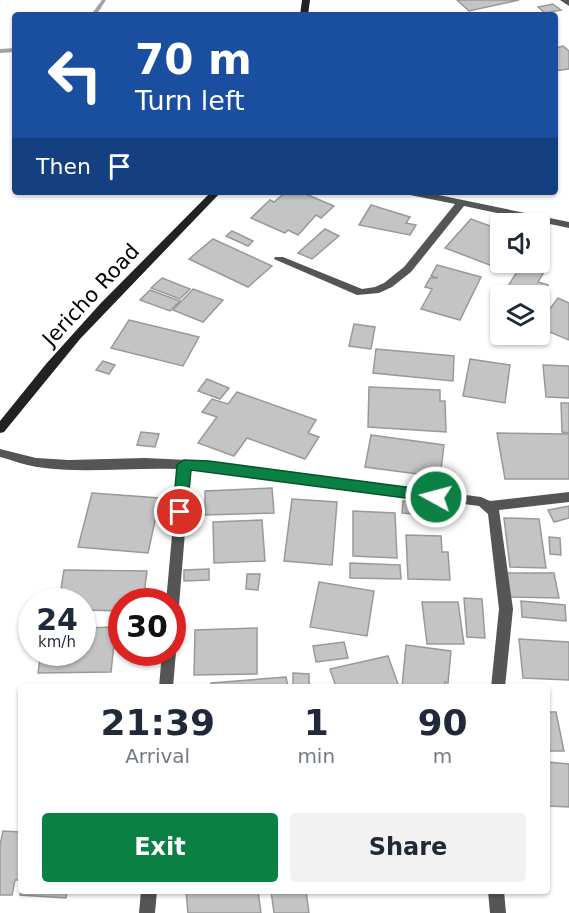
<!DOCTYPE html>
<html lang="en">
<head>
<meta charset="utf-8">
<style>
  :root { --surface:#fff; --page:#f2f2f3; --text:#1f2937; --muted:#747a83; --accent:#0b8043 }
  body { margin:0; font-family:"DejaVu Sans",sans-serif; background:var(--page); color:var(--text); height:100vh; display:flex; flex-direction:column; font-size:22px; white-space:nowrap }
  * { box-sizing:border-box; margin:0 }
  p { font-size:20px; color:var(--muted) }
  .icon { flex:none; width:33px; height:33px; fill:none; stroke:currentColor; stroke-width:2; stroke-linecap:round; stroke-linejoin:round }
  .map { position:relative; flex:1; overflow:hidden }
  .drawer { position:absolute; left:18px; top:684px; width:532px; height:210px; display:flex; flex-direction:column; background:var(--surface); border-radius:6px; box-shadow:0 2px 4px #0004 }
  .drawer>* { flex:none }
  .top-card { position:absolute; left:12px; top:12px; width:546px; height:183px; border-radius:6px; box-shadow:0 2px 4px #0004; background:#1a4fa0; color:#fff; overflow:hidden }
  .buttons { position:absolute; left:490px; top:213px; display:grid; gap:12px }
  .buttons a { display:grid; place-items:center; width:60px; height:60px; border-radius:6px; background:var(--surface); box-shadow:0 2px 4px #0004; font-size:30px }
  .speed { position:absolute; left:18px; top:588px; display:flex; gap:12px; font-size:30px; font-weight:700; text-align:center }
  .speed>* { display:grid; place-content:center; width:78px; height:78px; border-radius:50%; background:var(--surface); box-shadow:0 2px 4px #0004; line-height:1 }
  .speed small { font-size:15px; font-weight:400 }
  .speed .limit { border:9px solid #d22; background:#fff; color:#111 }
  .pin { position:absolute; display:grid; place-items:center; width:51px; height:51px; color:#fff; margin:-26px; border:3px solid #fff; border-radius:50%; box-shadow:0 2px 6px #0007 }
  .me { position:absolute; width:66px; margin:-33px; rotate:277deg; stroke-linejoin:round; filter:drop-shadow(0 0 4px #0008) }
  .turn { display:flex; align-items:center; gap:21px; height:126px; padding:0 24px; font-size:27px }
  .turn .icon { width:78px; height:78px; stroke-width:2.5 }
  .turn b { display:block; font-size:42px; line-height:51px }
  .then { display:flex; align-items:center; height:57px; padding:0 24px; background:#0003; gap:12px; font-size:22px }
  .eta { display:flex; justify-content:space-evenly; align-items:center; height:102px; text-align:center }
  .eta b { font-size:36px; font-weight:800; line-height:42px }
  .action { display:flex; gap:12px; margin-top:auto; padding:12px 24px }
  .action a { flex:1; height:69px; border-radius:6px; background:var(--accent); color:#fff; font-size:24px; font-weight:800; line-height:69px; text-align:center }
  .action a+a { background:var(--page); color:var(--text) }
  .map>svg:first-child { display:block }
</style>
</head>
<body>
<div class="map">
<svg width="569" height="913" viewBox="0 0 569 913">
  <rect width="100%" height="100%" fill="#fff"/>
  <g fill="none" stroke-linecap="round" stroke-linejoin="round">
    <g fill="#a3a3a3" fill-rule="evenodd">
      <polygon points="102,0 106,0 97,14 89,15 93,12"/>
      <polygon points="15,48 15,52 0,53 0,49"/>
    </g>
  </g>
  <g fill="#c4c4c4" stroke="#999" stroke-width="1.5">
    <polygon points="457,0 519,0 469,11"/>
    <polygon points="553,4 561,10 545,13 538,7"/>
    <polygon points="563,46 569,51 569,69 555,71 555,48"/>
    <polygon points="286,192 301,192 334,206 321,218 316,215 298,235 288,230 285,233 251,218 270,200 274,202"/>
    <polygon points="371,205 410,217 406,223 416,225 410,235 359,225"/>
    <polygon points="471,219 501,230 501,251 490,265 445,248"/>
    <polygon points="325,229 339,236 312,259 298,253"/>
    <polygon points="232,231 253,241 248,246 226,236"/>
    <polygon points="213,239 272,266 248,287 189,259"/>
    <polygon points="523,262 548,265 538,282 548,285 540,298 540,296 502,296"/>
    <polygon points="437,265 481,277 460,320 421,309 432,289 425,287 430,278 438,278 431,276"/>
    <polygon points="162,278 190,289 180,299 151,288"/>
    <polygon points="193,289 223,300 203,322 173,310"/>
    <polygon points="150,290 180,301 170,311 140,300"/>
    <polygon points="558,298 569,303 569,340 540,328 540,322"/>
    <polygon points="129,320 199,337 183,366 111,348"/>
    <polygon points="354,324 375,327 371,349 349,346"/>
    <polygon points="376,349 454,356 453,381 373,373"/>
    <polygon points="470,359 510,365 505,403 463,396"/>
    <polygon points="103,361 115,365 109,374 96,370"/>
    <polygon points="543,365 569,366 569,398 546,397"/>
    <polygon points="207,379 229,388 220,399 198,391"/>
    <polygon points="369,387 440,390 440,401 445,401 446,432 368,427"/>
    <polygon points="237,392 316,420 308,433 319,437 305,459 247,438 234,456 198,443 217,417 202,412 212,399 228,404"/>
    <polygon points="561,403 569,403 569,433 562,432"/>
    <polygon points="141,432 159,434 155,447 137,445"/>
    <polygon points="497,433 569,434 569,479 505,479"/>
    <polygon points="371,435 444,445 440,477 365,467"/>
    <polygon points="272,488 274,513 205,515 205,491"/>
    <polygon points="92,493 160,498 148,553 78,547"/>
    <polygon points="292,499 337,502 332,565 284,561"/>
    <polygon points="403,501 414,502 413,514 402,513"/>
    <polygon points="569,506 569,518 554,522 548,510"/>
    <polygon points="353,511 395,513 397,558 353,556"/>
    <polygon points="504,518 539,519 546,568 510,567"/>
    <polygon points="262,520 265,561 214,563 213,522"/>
    <polygon points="406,535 441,536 442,552 448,552 450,580 408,579"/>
    <polygon points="549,537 560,538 561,555 550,554"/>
    <polygon points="350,563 400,565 401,579 350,578"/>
    <polygon points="209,569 209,580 184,581 184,570"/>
    <polygon points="64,570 147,571 143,602 122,602 122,611 82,610 82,602 59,602"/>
    <polygon points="506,573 554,573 559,598 510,597"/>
    <polygon points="247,574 260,574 258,590 246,589"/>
    <polygon points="319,582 374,591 367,636 310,627"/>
    <polygon points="464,598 482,599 485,638 467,637"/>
    <polygon points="521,601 565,605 566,621 522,617"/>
    <polygon points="422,602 458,602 464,644 427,644"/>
    <polygon points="116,627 111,672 38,673 41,652 82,652 82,628"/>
    <polygon points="257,628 257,674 194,675 195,630"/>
    <polygon points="519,639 569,642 569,680 523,678"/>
    <polygon points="344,642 348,658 316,662 313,646"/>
    <polygon points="406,645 451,651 448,683 445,682 444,687 402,687"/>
    <polygon points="388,656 399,687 336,687 330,669"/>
    <polygon points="293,673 309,674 309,687 293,687"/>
    <polygon points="286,677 288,687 211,687 211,683"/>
    <polygon points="548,712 556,712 564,751 548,751"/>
    <polygon points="548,762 569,764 569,807 548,806"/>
    <polygon points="3,831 21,832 21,880 15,880 12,895 0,895 0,845"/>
    <polygon points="21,891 67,891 66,898 20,895"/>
    <polygon points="186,891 258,891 261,913 188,913"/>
    <polygon points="271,891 306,891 309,913 274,913"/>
  </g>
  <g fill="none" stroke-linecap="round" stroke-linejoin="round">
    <g fill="#555" fill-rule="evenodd">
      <polygon points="560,0 569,0 569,6"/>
      <polygon points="405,192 424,192 569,222 569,228 464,206 411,272 392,287 379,293 357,295 274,259 275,257 283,257 362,289 375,287 384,283 404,267 455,204 410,195"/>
      <path d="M0 449 36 458 69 460 145 458 209 461 481 497 490 501 569 492V502L499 510 513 609 505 687H491L499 609 488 514 479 506 209 471 190 470 179 606 177 610 172 611V602H166L178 469C131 467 83 474 37 467 24 465 12 460 0 457Z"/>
      <polygon points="172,647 176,652 173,687 159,687 162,652 172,652"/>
      <polygon points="141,891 157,891 155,913 139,913"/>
      <polygon points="488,891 504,891 506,913 490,913"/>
    </g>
    <g fill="#222" fill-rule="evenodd">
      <polygon points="302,0 310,0 308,15 300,15"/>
      <polygon points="211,192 221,192 80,339 4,432 0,433 0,421 46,364 100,304"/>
    </g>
  </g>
  <polygon fill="#0b8043" stroke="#07532c" stroke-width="1.5" points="184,460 209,461 436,491 443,497 436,502 191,470 187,512 180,517 173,512 177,465"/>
  <g text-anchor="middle" stroke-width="4.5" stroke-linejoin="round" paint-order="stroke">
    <g font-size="21" fill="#000" stroke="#fff">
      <text transform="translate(91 295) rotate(-47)" y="7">Jericho Road</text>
    </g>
  </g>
</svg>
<div class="buttons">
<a><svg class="icon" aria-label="sound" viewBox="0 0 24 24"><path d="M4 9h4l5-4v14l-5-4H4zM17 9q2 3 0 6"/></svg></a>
<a><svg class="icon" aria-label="layers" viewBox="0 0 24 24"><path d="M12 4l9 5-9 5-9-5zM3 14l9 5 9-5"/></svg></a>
</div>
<div class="speed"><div>24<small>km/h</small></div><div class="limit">30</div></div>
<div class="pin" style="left:180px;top:512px;background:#d93025"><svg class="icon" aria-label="arrive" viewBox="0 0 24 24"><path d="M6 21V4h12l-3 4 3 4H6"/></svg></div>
<svg class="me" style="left:436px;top:497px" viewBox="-20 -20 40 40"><circle r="17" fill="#0b8043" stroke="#fff" stroke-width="3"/><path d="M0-11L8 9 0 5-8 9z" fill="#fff"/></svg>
<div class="top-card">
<div class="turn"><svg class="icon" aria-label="left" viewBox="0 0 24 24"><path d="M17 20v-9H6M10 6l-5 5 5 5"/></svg><div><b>70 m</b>Turn left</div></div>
<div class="then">Then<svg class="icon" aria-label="arrive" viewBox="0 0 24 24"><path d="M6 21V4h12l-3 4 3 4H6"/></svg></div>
</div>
<section class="drawer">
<div class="eta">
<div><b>21:39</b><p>Arrival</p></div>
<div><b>1</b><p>min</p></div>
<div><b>90</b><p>m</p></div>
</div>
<div class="action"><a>Exit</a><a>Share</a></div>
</section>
</div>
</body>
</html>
